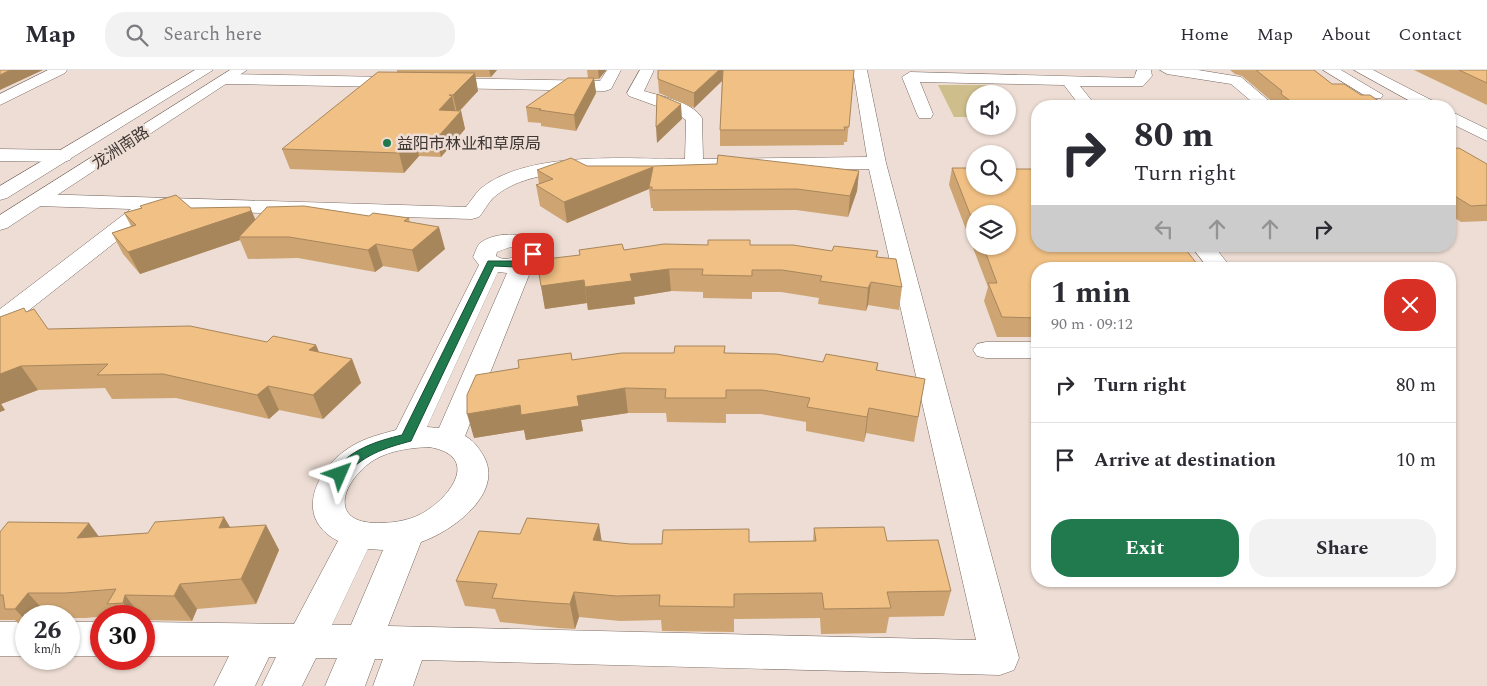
<!DOCTYPE html>
<html lang="en">
<head>
<meta charset="utf-8">
<style>
  :root { --surface:#fff; --page:#f2f2f3; --text:#2b2b33; --muted:#7c7c81; --line:#e1e1e2; --accent:#217a4e }
  body { margin:0; font-family:Spectral,"Noto Sans SC",serif; background:var(--page); color:var(--text); height:100vh; display:flex; flex-direction:column; font-size:19px; white-space:nowrap }
  * { box-sizing:border-box; margin:0 }
  p { font-size:16px; color:var(--muted) }
  .icon { flex:none; width:28px; height:28px; fill:none; stroke:currentColor; stroke-width:2; stroke-linecap:round; stroke-linejoin:round }
  .map { position:relative; flex:1; overflow:hidden }
  .side { position:absolute; left:1031px; top:192px; width:425px; height:325px; display:flex; flex-direction:column; background:var(--surface); border-radius:20px; box-shadow:0 1px 4px #0004 }
  .side>* { flex:none }
  .guide { position:absolute; left:1031px; top:30px; width:425px; height:152px; border-radius:20px; box-shadow:0 1px 4px #0004; background:#fff; color:var(--text); overflow:hidden }
  .controls { position:absolute; left:966px; top:15px; display:grid; gap:10px }
  .controls a { display:grid; place-items:center; width:50px; height:50px; border-radius:50%; background:var(--surface); box-shadow:0 1px 4px #0004; font-size:25px }
  .speed { position:absolute; left:15px; top:535px; display:flex; gap:10px; font-size:25px; font-weight:700; text-align:center }
  .speed>* { display:grid; place-content:center; width:65px; height:65px; border-radius:50%; background:var(--surface); box-shadow:0 1px 4px #0004; line-height:1 }
  .speed small { font-size:12px; font-weight:400 }
  .speed .limit { border:8px solid #d22; background:#fff; color:#111 }
  .pin { position:absolute; display:grid; place-items:center; width:42px; height:42px; color:#fff; margin:-21px; border-radius:10px; box-shadow:0 2px 8px #0006 }
  .me { position:absolute; width:55px; margin:-28px; rotate:47deg; stroke-linejoin:round; filter:drop-shadow(0 0 4px #0008) }
  .turn { display:flex; align-items:center; gap:18px; height:105px; padding:0 20px; font-size:22px }
  .turn .icon { width:65px; height:65px; stroke-width:2.5 }
  .turn b { display:block; font-size:35px; line-height:42px }
  .lanes { display:flex; align-items:center; height:48px; padding:0 20px; background:#0003; justify-content:center; gap:25px; direction:ltr }
  .lanes .off { opacity:.35 }
  .round { display:grid; place-items:center; flex:none; width:52px; height:52px; border-radius:20px; background:var(--page) }
  .headline { display:flex; align-items:center; justify-content:space-between; height:85px; padding:0 20px }
  h1 { font-size:30px; font-weight:700; line-height:38px }
  .cta { display:flex; gap:10px; margin-top:auto; padding:10px 20px }
  .cta a { flex:1; height:58px; border-radius:20px; background:var(--accent); color:#fff; font-size:20px; font-weight:700; line-height:58px; text-align:center }
  .cta a+a { background:var(--page); color:var(--text) }
  ul { padding:0; list-style:none }
  li { display:flex; align-items:center; gap:15px; height:75px; padding:0 20px; border-top:1px solid var(--line) }
  li div { flex:1 }
  li b { display:block; font-size:19px }
  li em { font-style:normal }
  header { display:flex; align-items:center; gap:30px; box-sizing:border-box; height:70px; padding:0 25px; background:var(--surface); border-bottom:1px solid var(--line) }
  header strong { font-size:24px }
  nav { display:flex; gap:28px; margin-inline-start:auto; font-size:18px }
  .search { width:350px; height:45px; background:var(--page); display:flex; align-items:center; gap:12px; box-sizing:border-box; padding:0 18px; border-radius:20px; color:var(--muted); font-size:19px }
  .map>svg:first-child { display:block }
</style>
</head>
<body>
<header>
<strong>Map</strong>
<div class="search"><svg class="icon" aria-label="search" viewBox="0 0 24 24"><circle cx="10" cy="10" r="6"/><path d="M15 15l6 6"/></svg>Search here</div>
<nav><a>Home</a><a>Map</a><a>About</a><a>Contact</a></nav>
</header>
<div class="map">
<svg width="1487" height="616" viewBox="0 0 1487 616">
  <rect width="100%" height="100%" fill="#edddd4"/>
  <polygon fill="#cdbe8b" points="938,15 987,15 993,24 975,24 975,47 954,47"/>
  <g fill="none" stroke-linecap="round" stroke-linejoin="round">
    <defs>
      <g id="minor">
        <polygon points="48,0 67,0 65,3 0,35 0,24"/>
        <polygon points="607,0 621,0 611,19 605,21 226,14 218,9 226,4 600,11"/>
        <path d="M640 0H654L644 21C663 27 691 31 702 48L703 89 867 87 853 0H867L886 93 1019 588 1014 600 1000 605 422 590 413 616H373L383 589H375L365 616H325L337 588H316L302 616H262L276 587H269L255 616H214L229 586H144V552L294 554 338 471C291 447 318 396 352 376 365 368 381 364 396 360L479 195 473 187C475 183 477 176 480 173 497 161 520 164 538 168L545 180 533 195 465 366C474 371 478 377 483 385 506 423 451 462 421 472L388 556 976 570 869 99 571 101C544 105 514 109 493 128 488 133 484 141 479 147L472 149 156 140 9 256 0 259V239L131 139 37 136 30 134 27 130 30 126 37 124 466 137C471 131 475 124 480 119 527 80 627 89 685 89L686 50 676 43 629 26 627 23ZM511 177 523 180C516 188 505 192 496 186L497 182ZM498 202 507 203 439 358 427 357ZM429 377C483 386 449 430 419 445 406 451 392 453 378 453 326 453 343 410 374 390 391 380 410 378 429 377ZM368 479 383 480 351 555H332Z"/>
        <polygon points="1137,0 1151,0 1152,6 1143,16 1080,16 1096,36 1080,36 1064,15 920,12 933,44 931,48 919,48 917,44 902,7 910,2 1134,8"/>
        <polygon points="1160,0 1198,0 1241,7 1275,36 1257,36 1231,14 1167,4"/>
        <polygon points="1323,0 1341,0 1383,25 1381,28 1369,28"/>
        <polygon points="1354,0 1373,0 1437,33 1439,36 1419,36"/>
        <polygon points="1450,41 1487,59 1487,71 1450,53"/>
        <polygon points="0,79 63,80 70,82 72,86 70,90 63,92 0,91"/>
        <polygon points="1191,176 1214,176 1232,199 1209,199"/>
        <polygon points="986,272 1038,272 1038,288 986,288 977,286 973,280 977,274"/>
        <rect x="0" y="552" width="26" height="34"/>
        <rect x="69" y="552" width="32" height="34"/>
      </g>
      <g id="secondary">
        <polygon points="195,0 213,0 7,128 0,130 0,116"/>
        <polygon points="230,0 247,0 7,158 0,160 0,145"/>
      </g>
    </defs>
    <use href="#minor" stroke="#776860" stroke-width="1"/>
    <use href="#secondary" stroke="#776860" stroke-width="1"/>
    <use href="#minor" fill="#fff" fill-rule="evenodd"/>
    <use href="#secondary" fill="#fff" fill-rule="evenodd"/>
  </g>
  <g fill="#cea572" fill-rule="evenodd">
    <polygon points="397,0 497,0 491,7 475,7 478,21 460,41 461,41 465,59 441,87 419,86 404,103 290,99 282,79 397,2"/>
    <polygon points="587,0 606,0 599,9 594,9 596,23 576,61 541,56 541,53 528,52 526,37 588,8"/>
    <polygon points="854,0 847,72 844,72 844,75 720,76 720,60 722,11 694,38 659,23 658,9"/>
    <polygon points="1230,0 1314,0 1332,14 1386,36 1276,36 1276,35 1242,6 1235,4"/>
    <polygon points="1414,0 1487,0 1487,35"/>
    <polygon points="1450,79 1487,94 1487,151 1461,152 1450,145"/>
    <polygon points="587,96 859,101 857,121 848,147 796,140 653,141 653,138 651,138 649,119 567,153 540,136 536,115 539,114 537,100"/>
    <path d="M952 98 1038 199V267H997L984 231 988 217 949 115ZM975 144 1008 176H975Z"/>
    <polygon points="140,136 191,138 255,149 369,146 409,148 410,152 445,179 418,202 383,196 375,202 298,188 248,189 240,170 140,204 123,184 112,163 131,156 124,143 141,138"/>
    <polygon points="750,175 832,181 878,181 877,187 902,217 899,240 868,235 866,241 818,234 819,228 781,222 752,222 752,229 703,228 703,222 671,221 634,227 635,234 588,240 587,233 545,239 541,216 624,180"/>
    <polygon points="26,242 48,259 316,275 319,282 352,289 361,313 323,349 279,340 269,349 176,328 112,329 105,318 38,320 1,334 5,340 0,342 0,247"/>
    <polygon points="725,276 725,283 823,292 878,293 877,301 925,309 914,372 866,363 864,372 806,361 806,352 761,344 726,344 726,353 667,352 666,343 628,343 581,350 583,361 526,370 524,360 474,368 572,290 674,283"/>
    <polygon points="266,455 279,480 256,534 197,539 192,551 144,550 144,551 144,546 117,546 116,545 86,548 69,548 69,546 26,546 26,562 15,550 0,550 0,462 99,466"/>
    <polygon points="814,458 887,471 951,521 944,546 889,547 886,563 821,564 820,548 734,549 734,562 662,561 661,550 620,551 579,547 575,559 558,558 500,552 495,539 465,536 456,511 520,464 630,474 813,471"/>
  </g>
  <g fill="#a8865c">
    <polygon points="10,0 43,0 0,20 0,5"/>
    <polygon points="489,0 497,0 491,7"/>
    <polygon points="598,0 606,0 599,9"/>
    <polygon points="719,0 723,0 723,10 694,38 694,23"/>
    <polygon points="475,3 478,21 457,43 453,25"/>
    <polygon points="594,8 596,23 576,61 574,45"/>
    <polygon points="452,26 456,44 439,40"/>
    <polygon points="681,34 682,49 657,73 656,57"/>
    <polygon points="461,41 465,59 441,87 437,68"/>
    <polygon points="414,67 419,86 404,103 399,83"/>
    <polygon points="653,97 649,119 567,153 564,132"/>
    <polygon points="859,101 857,121 848,147 850,126"/>
    <polygon points="250,137 259,158 239,167 240,170 140,204 128,182"/>
    <polygon points="439,157 445,179 418,202 412,180"/>
    <polygon points="376,174 383,196 375,202 368,180"/>
    <polygon points="669,199 671,221 634,227 635,234 588,240 585,217 630,204"/>
    <polygon points="584,210 587,233 545,239 541,216"/>
    <polygon points="871,212 868,235 866,241 868,218"/>
    <polygon points="316,275 325,298 309,280"/>
    <polygon points="352,289 361,313 323,349 313,325"/>
    <polygon points="21,296 38,320 1,334 5,340 0,342 0,304"/>
    <polygon points="268,316 279,340 269,349 257,325"/>
    <polygon points="625,318 628,343 581,350 583,361 526,370 524,360 474,368 467,344"/>
    <polygon points="869,338 866,363 864,372 867,347"/>
    <polygon points="224,447 239,472 219,458"/>
    <polygon points="89,453 108,479 77,468"/>
    <polygon points="599,454 603,479 593,470"/>
    <polygon points="266,455 279,480 256,534 241,509"/>
    <polygon points="180,514 197,539 192,551 174,526"/>
    <polygon points="574,522 579,547 575,559 570,534"/>
    <polygon points="28,523 49,546 26,546 26,551 15,539"/>
    <polygon points="125,525 141,546 133,546 123,533"/>
  </g>
  <g fill="#f0c084" stroke="#a8865c">
    <polygon points="0,0 10,0 0,5"/>
    <polygon points="658,0 719,0 694,23 658,9"/>
    <polygon points="723,0 854,0 849,57 844,57 845,60 720,60"/>
    <polygon points="1256,0 1314,0 1332,14 1344,14 1361,25 1370,25 1386,36 1297,36 1281,24 1282,21"/>
    <polygon points="1459,0 1487,0 1487,13"/>
    <polygon points="378,2 475,3 453,25 449,25 452,26 439,40 461,41 437,68 414,67 399,83 282,79"/>
    <polygon points="568,8 594,8 574,45 539,40 541,39 526,37"/>
    <polygon points="657,24 681,34 656,57"/>
    <polygon points="1459,78 1487,94 1487,135 1471,136 1450,123 1450,79"/>
    <polygon points="718,85 859,101 850,126 797,119 652,120 652,117 649,117 653,97 564,132 536,115 553,109 537,100 571,88 587,96 653,96 717,94"/>
    <polygon points="952,98 975,98 975,116 1008,116 1008,99 1038,99 1038,176 1183,176 1201,199 1038,199 1038,248 1002,247 988,213 997,213 983,176 1008,176 1008,144 975,144 975,157"/>
    <polygon points="176,125 191,138 250,137 251,141 128,182 112,163 136,155 124,143 142,138 140,136"/>
    <polygon points="304,136 369,146 373,143 409,148 404,151 439,157 412,180 376,174 368,180 289,167 239,167 267,137"/>
    <polygon points="708,170 750,170 750,175 793,175 832,181 834,176 878,181 876,187 896,189 902,217 871,212 868,218 820,211 822,206 782,200 752,200 752,206 702,205 703,199 669,199 630,204 632,211 585,217 584,210 541,216 537,190 580,185 579,180 622,174 624,180 664,174 708,175"/>
    <polygon points="24,238 26,242 34,239 48,259 190,256 267,272 273,266 316,275 309,280 352,289 313,325 268,316 257,325 163,304 97,305 108,294 21,296 0,304 0,247"/>
    <polygon points="675,276 725,276 724,283 776,284 823,292 826,284 878,293 876,300 925,309 918,347 869,338 867,347 807,337 810,328 762,320 726,320 726,328 665,328 666,319 625,318 577,326 579,336 521,345 520,335 467,344 467,325 476,305 519,298 518,290 571,283 572,290 622,283 674,283"/>
    <polygon points="224,447 219,458 266,455 241,509 180,514 174,526 125,525 123,533 107,534 116,519 65,523 28,523 15,539 5,539 3,525 0,525 0,462 8,452 89,453 77,468 148,463 155,452"/>
    <polygon points="527,448 599,454 593,470 630,474 662,474 663,460 749,459 749,472 816,471 814,458 884,457 887,471 938,470 951,521 887,522 891,538 824,539 822,523 734,524 734,537 659,536 660,525 616,526 574,522 570,534 552,533 492,528 497,514 456,511 479,461 520,464"/>
  </g>
  <path fill="#217a4e" stroke="#154f33" d="M533 181 536 182V186L515 197 494 196 411 371C385 378 361 385 344 408H335L333 404C347 380 377 371 402 365L488 191H514Z"/>
  <circle fill="#217a4e" stroke="#edddd4" stroke-width="2" cx="387" cy="73" r="5"/>
  <g text-anchor="middle" stroke-width="5" stroke-linejoin="round" paint-order="stroke">
    <g font-size="16" fill="#3e3734" stroke="#edddd4" text-anchor="start">
      <text x="397" y="79">益阳市林业和草原局</text>
    </g>
    <g font-size="16" fill="#3e3734" stroke="#edddd4">
      <text transform="translate(120 77) rotate(-33)" y="6">龙洲南路</text>
    </g>
  </g>
</svg>
<div class="controls">
<a><svg class="icon" aria-label="sound" viewBox="0 0 24 24"><path d="M4 9h4l5-4v14l-5-4H4zM17 9q2 3 0 6"/></svg></a>
<a><svg class="icon" aria-label="search" viewBox="0 0 24 24"><circle cx="10" cy="10" r="6"/><path d="M15 15l6 6"/></svg></a>
<a><svg class="icon" aria-label="layers" viewBox="0 0 24 24"><path d="M12 4l9 5-9 5-9-5zM3 14l9 5 9-5"/></svg></a>
</div>
<div class="speed"><div>26<small>km/h</small></div><div class="limit">30</div></div>
<div class="pin" style="left:533px;top:184px;background:#d93025"><svg class="icon" aria-label="arrive" viewBox="0 0 24 24"><path d="M6 21V4h12l-3 4 3 4H6"/></svg></div>
<svg class="me" style="left:340px;top:404px" viewBox="-20 -20 40 40"><path d="M0-17L14 15 0 8-14 15z" fill="#217a4e" stroke="#fff" stroke-width="4"/></svg>
<div class="guide">
<div class="turn"><svg class="icon" aria-label="right" viewBox="0 0 24 24"><path d="M7 20v-9h11M14 6l5 5-5 5"/></svg><div><b>80 m</b>Turn right</div></div>
<div class="lanes"><svg class="icon off" aria-label="left" viewBox="0 0 24 24"><path d="M17 20v-9H6M10 6l-5 5 5 5"/></svg><svg class="icon off" aria-label="ahead" viewBox="0 0 24 24"><path d="M12 20V5M6 11l6-6 6 6"/></svg><svg class="icon off" aria-label="ahead" viewBox="0 0 24 24"><path d="M12 20V5M6 11l6-6 6 6"/></svg><svg class="icon" aria-label="right" viewBox="0 0 24 24"><path d="M7 20v-9h11M14 6l5 5-5 5"/></svg></div>
</div>
<section class="side">
<div class="headline"><div><h1>1 min</h1><p>90 m · 09:12</p></div><a class="round" style="background:#d93025;color:#fff"><svg class="icon" aria-label="close" viewBox="0 0 24 24"><path d="M6 6l12 12M18 6L6 18"/></svg></a></div>
<ul>
<li><svg class="icon" aria-label="right" viewBox="0 0 24 24"><path d="M7 20v-9h11M14 6l5 5-5 5"/></svg><div><b>Turn right</b></div><em>80 m</em></li>
<li><svg class="icon" aria-label="arrive" viewBox="0 0 24 24"><path d="M6 21V4h12l-3 4 3 4H6"/></svg><div><b>Arrive at destination</b></div><em>10 m</em></li>
</ul>
<div class="cta"><a>Exit</a><a>Share</a></div>
</section>
</div>
</body>
</html>
